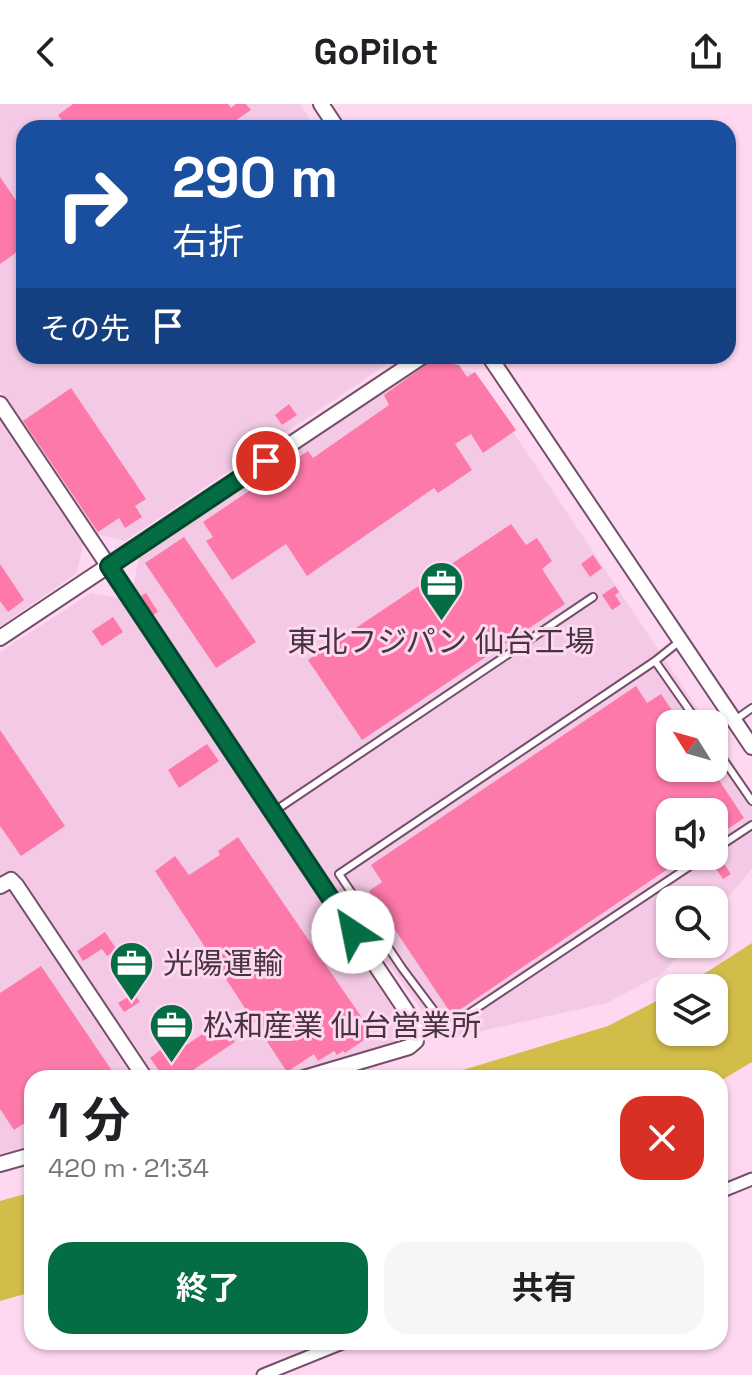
<!DOCTYPE html>
<html lang="ja">
<head>
<meta charset="utf-8">
<style>
  :root { --surface:#fff; --page:#f6f6f6; --text:#202124; --muted:#757577; --accent:#046d44 }
  body { margin:0; font-family:"Space Grotesk","Noto Sans JP",sans-serif; background:var(--page); color:var(--text); height:100vh; display:flex; flex-direction:column; font-size:30px; white-space:nowrap }
  * { box-sizing:border-box; margin:0 }
  p { font-size:26px; color:var(--muted) }
  .icon { flex:none; width:44px; height:44px; fill:none; stroke:currentColor; stroke-width:2; stroke-linecap:round; stroke-linejoin:round }
  .map { position:relative; flex:1; overflow:hidden }
  .side { position:absolute; left:24px; top:966px; width:704px; height:280px; display:flex; flex-direction:column; background:var(--surface); border-radius:24px; box-shadow:0 2px 6px #0004 }
  .side>* { flex:none }
  .hud { position:absolute; left:16px; top:16px; width:720px; height:244px; border-radius:24px; box-shadow:0 2px 6px #0004; background:#1a4fa0; color:#fff; overflow:hidden }
  .needle { width:52px; rotate:307deg }
  .tools { position:absolute; left:656px; top:606px; display:grid; gap:16px }
  .tools a { display:grid; place-items:center; width:72px; height:72px; border-radius:16px; background:var(--surface); box-shadow:0 2px 6px #0004; font-size:40px }
  .pin { position:absolute; display:grid; place-items:center; width:68px; height:68px; color:#fff; margin:-34px; border:4px solid #fff; border-radius:50%; box-shadow:0 2px 8px #0007 }
  .me { position:absolute; width:88px; margin:-44px; rotate:326deg; stroke-linejoin:round; filter:drop-shadow(0 0 6px #0008) }
  .turn { display:flex; align-items:center; gap:28px; height:168px; padding:0 24px; font-size:36px }
  .turn .icon { width:104px; height:104px; stroke-width:2.5 }
  .turn b { display:block; font-size:56px; line-height:68px }
  .then { display:flex; align-items:center; height:76px; padding:0 24px; background:#0003; gap:16px; font-size:30px }
  .round { display:grid; place-items:center; flex:none; width:84px; height:84px; border-radius:24px; background:var(--page) }
  .overview { display:flex; align-items:center; justify-content:space-between; height:136px; padding:0 24px }
  h1 { font-size:48px; font-weight:700; line-height:60px }
  .action { display:flex; gap:16px; margin-top:auto; padding:16px 24px }
  .action a { flex:1; height:92px; border-radius:24px; background:var(--accent); color:#fff; font-size:32px; font-weight:700; line-height:92px; text-align:center }
  .action a+a { background:var(--page); color:var(--text) }
  header { display:flex; justify-content:space-between; align-items:center; height:104px; padding:0 24px; background:var(--surface); font-size:36px; font-weight:700 }
  .map>svg:first-child { display:block }
</style>
</head>
<body>
<header><svg class="icon" aria-label="back" viewBox="0 0 24 24"><path d="M15 5l-7 7 7 7"/></svg>GoPilot<svg class="icon" aria-label="share" viewBox="0 0 24 24"><path d="M12 15V3M7 8l5-5 5 5M5 13v7h14v-7"/></svg></header>
<div class="map">
<svg width="752" height="1271" viewBox="0 0 752 1271">
  <rect width="100%" height="100%" fill="#fed8f1"/>
  <g fill="#f3c9e5" fill-rule="evenodd">
    <polygon points="0,0 300,0 315,24 24,24 24,252 399,252 125,437 95,430 0,286"/>
    <path d="M425 260 473 268 708 620H670V664H714V630L752 688V765L714 810V796H670V840H688L663 869 607 899 446 935 436 926 360 820 133 483 139 454ZM670 708H714V752H670Z"/>
    <polygon points="0,318 83,440 77,469 0,522"/>
    <polygon points="91,489 119,494 402,918 395,940 273,974 32,974 32,1041 0,1050 0,548"/>
  </g>
  <g fill="#d2bd4a">
    <polygon points="752,839 752,958 720,977 720,974 436,974 608,922 670,890 670,928 714,928 714,884 682,884"/>
    <polygon points="32,1088 32,1188 0,1197 0,1097"/>
  </g>
  <g fill="#fd79aa">
    <polygon points="73,0 228,0 231,4 236,0 246,0 251,6 225,24 67,24 58,11"/>
    <polygon points="0,73 24,108 24,143 0,160"/>
    <polygon points="431,257 459,261 467,273 475,268 516,326 483,349 471,330 455,340 472,366 438,389 434,384 307,472 286,440 232,476 206,437 213,433 203,418 308,347 313,354 389,301 384,291"/>
    <polygon points="71,284 146,395 135,402 142,413 125,424 119,414 98,428 23,317"/>
    <polygon points="289,300 297,311 282,321 275,311"/>
    <polygon points="511,420 526,441 537,434 552,457 542,465 565,500 362,636 308,556"/>
    <polygon points="184,433 256,538 216,564 145,459"/>
    <polygon points="593,451 602,464 590,473 581,460"/>
    <polygon points="0,460 24,496 8,508 0,497"/>
    <polygon points="615,482 619,488 615,491 621,500 612,506 602,491"/>
    <polygon points="146,489 158,508 153,511 141,492"/>
    <polygon points="113,513 123,528 102,542 92,527"/>
    <polygon points="636,582 647,599 661,590 681,620 670,620 670,664 711,664 744,714 714,734 714,708 670,708 670,752 687,752 452,911 369,787 382,778 371,761"/>
    <polygon points="0,626 65,722 21,752 0,722"/>
    <polygon points="207,640 219,657 179,684 168,666"/>
    <polygon points="238,733 373,930 345,949 343,947 337,951 334,947 318,957 314,950 287,968 155,767 175,752 189,771 220,751 218,747"/>
    <polygon points="722,757 731,770 723,775 714,762"/>
    <polygon points="105,828 117,846 107,852 102,845 83,857 77,847"/>
    <polygon points="41,862 117,974 32,974 32,1014 14,1026 0,1005 0,889"/>
    <polygon points="134,889 140,898 124,908 118,899"/>
    <polygon points="222,917 235,938 181,974 164,974 150,954 164,943 170,952"/>
  </g>
  <g fill="none" stroke-linecap="round" stroke-linejoin="round">
    <defs>
      <g id="service">
        <polyline points="680,537 655,557 339,770 402,864 447,924 705,752"/>
        <polyline points="655,557 699,620"/>
        <polyline points="735,616 752,604"/>
        <polyline points="714,642 752,697"/>
        <polyline points="273,708 593,493"/>
        <polyline points="714,746 752,721"/>
        <polyline points="417,928 440,913"/>
      </g>
      <g id="minor">
        <polyline points="720,1088 752,1075"/>
        <polyline points="263,1271 345,1238"/>
      </g>
      <g id="tertiary">
        <polyline points="321,0 337,24"/>
        <polyline points="489,252 752,643"/>
        <polyline points="0,300 415,920 416,937 409,943 304,974"/>
        <polyline points="0,534 423,252"/>
        <polyline points="0,782 11,776 16,781 145,974"/>
        <polyline points="0,1060 32,1051"/>
      </g>
    </defs>
    <use href="#service" stroke="#764e69" stroke-width="10"/>
    <use href="#minor" stroke="#764e69" stroke-width="15"/>
    <use href="#tertiary" stroke="#764e69" stroke-width="18"/>
    <use href="#service" stroke="#fff" stroke-width="6"/>
    <use href="#minor" stroke="#fff" stroke-width="11"/>
    <use href="#tertiary" stroke="#fff" stroke-width="14"/>
  </g>
  <g fill="none" stroke-linecap="round" stroke-linejoin="round">
    <defs>
      <polyline id="route" points="266,357 109,462 353,828"/>
    </defs>
    <use href="#route" stroke="#03472c" stroke-width="20"/>
    <use href="#route" stroke="#046d44" stroke-width="14"/>
  </g>
  <defs>
    <symbol id="office-pin" viewBox="-11 -11 22 30"><path d="M0 17L-7.5 6A9.5 9.5 0 1 1 7.5 6Z" fill="#046d44" stroke="#fed8f1"/><path d="M-6-3h4V-5.5h4V-3h4V5H-6ZM-1-4.5V-3h2v-1.5ZM-6 0V1H6V0Z" fill="#fff"/></symbol>
  </defs>
  <g fill-rule="evenodd">
    <use href="#office-pin" x="416" y="454" width="51" height="69"/>
    <use href="#office-pin" x="106" y="834" width="51" height="69"/>
    <use href="#office-pin" x="146" y="896" width="51" height="69"/>
  </g>
  <g text-anchor="middle" stroke-width="6" stroke-linejoin="round" paint-order="stroke">
    <g font-size="30" fill="#473441" stroke="#fed8f1" text-anchor="start">
      <text x="441" y="548" text-anchor="middle">東北フジパン 仙台工場</text>
      <text x="163" y="870">光陽運輸</text>
      <text x="203" y="932">松和産業 仙台営業所</text>
    </g>
  </g>
</svg>
<div class="tools">
<a><svg class="needle" viewBox="-14 -14 28 28"><path d="M0-13l5 13h-10z" fill="#e53935"/><path d="M0 13l5-13h-10z" fill="#757577"/></svg></a>
<a><svg class="icon" aria-label="sound" viewBox="0 0 24 24"><path d="M4 9h4l5-4v14l-5-4H4zM17 9q2 3 0 6"/></svg></a>
<a><svg class="icon" aria-label="search" viewBox="0 0 24 24"><circle cx="10" cy="10" r="6"/><path d="M15 15l6 6"/></svg></a>
<a><svg class="icon" aria-label="layers" viewBox="0 0 24 24"><path d="M12 4l9 5-9 5-9-5zM3 14l9 5 9-5"/></svg></a>
</div>
<div class="pin" style="left:266px;top:357px;background:#d93025"><svg class="icon" aria-label="arrive" viewBox="0 0 24 24"><path d="M6 21V4h12l-3 4 3 4H6"/></svg></div>
<svg class="me" style="left:353px;top:828px" viewBox="-20 -20 40 40"><circle r="19" fill="#fff"/><path d="M0-13L10 11 0 6-10 11z" fill="#046d44"/></svg>
<div class="hud">
<div class="turn"><svg class="icon" aria-label="right" viewBox="0 0 24 24"><path d="M7 20v-9h11M14 6l5 5-5 5"/></svg><div><b>290 m</b>右折</div></div>
<div class="then">その先<svg class="icon" aria-label="arrive" viewBox="0 0 24 24"><path d="M6 21V4h12l-3 4 3 4H6"/></svg></div>
</div>
<section class="side">
<div class="overview"><div><h1>1 分</h1><p>420 m · 21:34</p></div><a class="round" style="background:#d93025;color:#fff"><svg class="icon" aria-label="close" viewBox="0 0 24 24"><path d="M6 6l12 12M18 6L6 18"/></svg></a></div>
<div class="action"><a>終了</a><a>共有</a></div>
</section>
</div>
</body>
</html>
